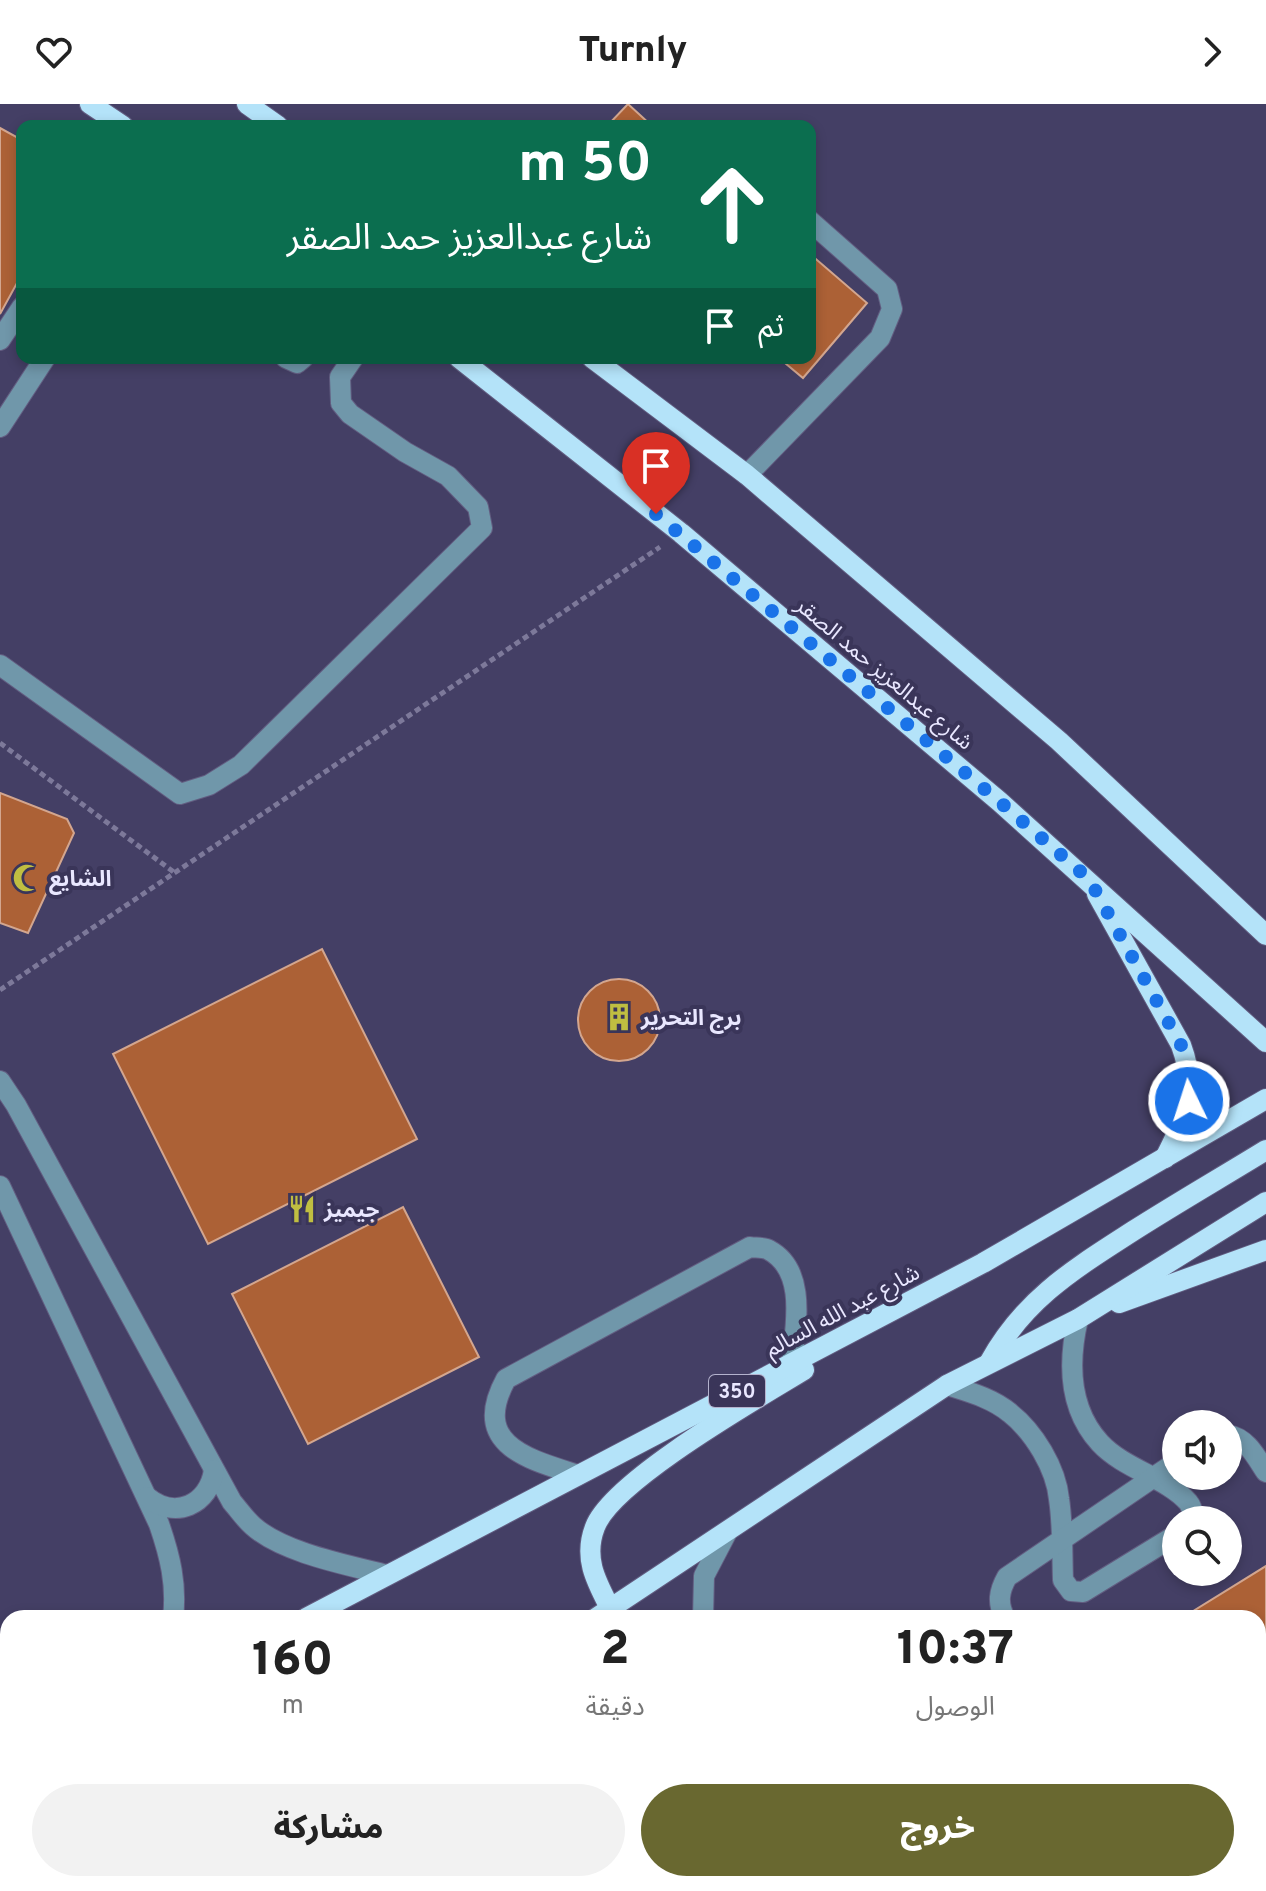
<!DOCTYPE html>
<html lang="ar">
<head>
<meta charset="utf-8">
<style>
  :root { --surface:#fff; --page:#f2f2f2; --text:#222; --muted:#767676; --accent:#696830 }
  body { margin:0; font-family:Overpass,"Noto Sans Arabic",sans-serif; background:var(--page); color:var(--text); direction:rtl; height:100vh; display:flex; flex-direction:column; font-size:30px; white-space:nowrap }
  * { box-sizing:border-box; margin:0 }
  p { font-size:26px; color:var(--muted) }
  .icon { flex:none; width:44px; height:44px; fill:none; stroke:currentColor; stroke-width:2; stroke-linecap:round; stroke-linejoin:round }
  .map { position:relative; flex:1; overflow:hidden; direction:ltr }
  .sheet { position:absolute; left:0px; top:1506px; width:1266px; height:282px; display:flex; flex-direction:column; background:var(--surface); border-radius:24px 24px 0 0; box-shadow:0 4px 12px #0003; direction:rtl }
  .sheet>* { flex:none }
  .guide { position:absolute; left:16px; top:16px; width:800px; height:244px; border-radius:16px; box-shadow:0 4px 12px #0003; direction:rtl; background:#0b6e4f; color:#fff; overflow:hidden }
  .fabs { position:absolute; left:1162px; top:1306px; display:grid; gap:16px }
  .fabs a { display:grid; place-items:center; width:80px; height:80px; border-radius:50%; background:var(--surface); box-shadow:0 4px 12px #0003; font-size:40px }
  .pin { position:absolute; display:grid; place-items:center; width:68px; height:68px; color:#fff; margin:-82px -34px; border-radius:50% 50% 50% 0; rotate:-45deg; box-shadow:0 0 8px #0007 }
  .pin .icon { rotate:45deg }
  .me { position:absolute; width:88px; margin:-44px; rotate:356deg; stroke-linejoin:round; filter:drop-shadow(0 0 6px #0008) }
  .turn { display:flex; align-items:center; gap:28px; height:168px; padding:0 32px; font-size:36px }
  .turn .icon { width:104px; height:104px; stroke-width:2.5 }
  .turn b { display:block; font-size:56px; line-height:68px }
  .then { display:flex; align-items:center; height:76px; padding:0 32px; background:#0003; gap:16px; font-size:30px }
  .eta { display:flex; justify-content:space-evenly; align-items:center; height:136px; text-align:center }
  .eta b { font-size:48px; font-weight:800; line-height:56px }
  .action { display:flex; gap:16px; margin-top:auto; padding:16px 32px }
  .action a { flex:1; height:92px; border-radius:48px; background:var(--accent); color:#fff; font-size:32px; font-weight:800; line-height:92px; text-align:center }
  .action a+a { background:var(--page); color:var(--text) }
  header { display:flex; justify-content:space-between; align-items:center; height:104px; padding:0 32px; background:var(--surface); font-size:36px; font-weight:800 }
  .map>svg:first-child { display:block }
</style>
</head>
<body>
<header><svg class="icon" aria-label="forward" viewBox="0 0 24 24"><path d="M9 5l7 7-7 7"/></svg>Turnly<svg class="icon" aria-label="heart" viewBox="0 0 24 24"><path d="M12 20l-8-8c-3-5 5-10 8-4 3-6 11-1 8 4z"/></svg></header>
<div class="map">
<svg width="1266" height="1787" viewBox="0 0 1266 1787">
  <rect width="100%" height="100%" fill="#443f65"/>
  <g fill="#ac6136" stroke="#d3a68f" stroke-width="2">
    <polygon points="628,0 652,22 607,22"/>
    <polygon points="0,24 22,36 22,170 0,210"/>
    <polygon points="810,150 867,199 803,274 779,254 810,254"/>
    <polygon points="0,689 67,715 74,729 28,829 0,819"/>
    <polygon points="322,845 417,1035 208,1140 113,950"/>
    <circle cx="619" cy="916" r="41"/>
    <polygon points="403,1103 479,1253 308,1340 232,1190"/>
    <polygon points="1266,1462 1266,1529 1258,1534 1258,1514 1182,1514"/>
    <polygon points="1258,1568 1266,1581 1266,1668 1258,1673"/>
    <polygon points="576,1780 632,1780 628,1787 550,1787"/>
  </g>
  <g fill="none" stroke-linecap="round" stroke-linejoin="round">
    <defs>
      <g id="minor">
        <polyline points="0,236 22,203"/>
        <polyline points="286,254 297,259 303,254"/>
        <polyline points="0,323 45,254"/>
        <polyline points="747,371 880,234 892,205 887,185 810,117"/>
        <polyline points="0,561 180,690 209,681 241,661 482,424 478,403 448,372 405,348 350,310 341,299 340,273 353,254"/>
        <path d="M0 977 16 1001 232 1398C239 1406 245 1415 253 1422 283 1449 348 1461 387 1471"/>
        <path d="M0 1082 159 1420C170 1452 177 1480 173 1514"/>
        <path d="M1078 1215C1068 1258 1068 1304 1100 1339 1124 1365 1167 1374 1188 1398 1193 1404 1193 1410 1192 1416"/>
        <path d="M947 1281C969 1288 992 1294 1010 1309 1034 1328 1056 1364 1059 1395 1063 1421 1062 1449 1063 1476L1071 1487 1083 1488 1176 1431"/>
        <path d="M1228 1331C1247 1334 1256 1353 1266 1368"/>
        <path d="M578 1371C528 1355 470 1341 506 1275L750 1143C755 1144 764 1143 769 1146 808 1167 795 1224 792 1259"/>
        <path d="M147 1393C175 1416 209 1401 214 1366"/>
        <polyline points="703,1514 704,1472 727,1428"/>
        <path d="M1005 1514C997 1499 999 1487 1007 1473L1176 1358"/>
        <polyline points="1258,1745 1266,1739"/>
        <polyline points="784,1780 789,1787"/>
        <polyline points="862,1780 866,1787"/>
        <polyline points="1201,1787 1210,1780"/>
      </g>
      <g id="major">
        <polyline points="90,0 123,22"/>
        <polyline points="247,0 278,22"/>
        <polyline points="459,254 681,429 1000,698 1266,938"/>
        <polyline points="592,254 747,371 1059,637 1266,831"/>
        <path d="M1097 790 1181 941C1198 987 1186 1012 1165 1054"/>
        <polyline points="1119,1199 1266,1146"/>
        <path d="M989 1259C1024 1195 1074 1165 1133 1127 1177 1099 1222 1073 1266 1046"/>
        <path d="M610 1504C596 1477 583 1454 595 1423 612 1377 758 1294 804 1266"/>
        <polyline points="306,1514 983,1159 1266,995"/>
        <polyline points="596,1514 947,1281 1078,1215 1266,1098"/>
        <polyline points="0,1710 8,1701"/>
        <polyline points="240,1787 250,1780"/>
      </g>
    </defs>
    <use href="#minor" stroke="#625d81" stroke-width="22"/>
    <use href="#major" stroke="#625d81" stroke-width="22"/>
    <g stroke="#7d799a" stroke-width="5" stroke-dasharray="6 4" stroke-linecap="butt">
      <polyline points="0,639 175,769"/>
      <polyline points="0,886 660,443"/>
      <polyline points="76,1780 81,1787"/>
      <polyline points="130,1780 130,1787"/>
    </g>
    <use href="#minor" stroke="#7097aa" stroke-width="20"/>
    <use href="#major" stroke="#b4e3f9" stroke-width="20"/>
  </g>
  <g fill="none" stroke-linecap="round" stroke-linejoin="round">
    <polyline stroke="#1a73e8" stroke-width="14" stroke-dasharray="0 25.2" points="656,410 1000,698 1089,775 1181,941 1189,974 1189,997"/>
  </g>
  <defs>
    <symbol id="mosque-bare" viewBox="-9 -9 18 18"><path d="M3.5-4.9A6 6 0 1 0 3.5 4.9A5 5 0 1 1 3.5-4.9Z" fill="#c0be41" stroke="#3a3559" stroke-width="2.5" paint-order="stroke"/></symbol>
    <symbol id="building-bare" viewBox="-9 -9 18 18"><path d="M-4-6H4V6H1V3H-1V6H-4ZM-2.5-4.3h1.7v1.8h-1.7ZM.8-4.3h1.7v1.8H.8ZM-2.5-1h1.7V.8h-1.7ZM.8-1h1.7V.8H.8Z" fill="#c0be41" stroke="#3a3559" stroke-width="2.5" paint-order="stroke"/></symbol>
    <symbol id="restaurant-bare" viewBox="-9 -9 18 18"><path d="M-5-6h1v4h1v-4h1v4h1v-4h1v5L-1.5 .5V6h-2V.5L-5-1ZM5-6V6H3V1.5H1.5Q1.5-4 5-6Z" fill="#c0be41" stroke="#3a3559" stroke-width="2.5" paint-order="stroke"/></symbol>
  </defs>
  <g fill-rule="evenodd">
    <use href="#mosque-bare" x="7" y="754" width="40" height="40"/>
    <use href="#building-bare" x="599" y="893" width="40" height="40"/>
    <use href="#restaurant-bare" x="282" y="1085" width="40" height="40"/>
  </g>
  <g text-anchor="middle" stroke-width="8" stroke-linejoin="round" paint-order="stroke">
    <rect fill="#3a3559" stroke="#b4b2cd" stroke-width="2" x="709" y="1271" width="56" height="32" rx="6"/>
    <g font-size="20" font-weight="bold" fill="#e9e7ff">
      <text x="737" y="1294">350</text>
    </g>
    <g font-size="22" fill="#e9e7ff" stroke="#3a3559">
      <text transform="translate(885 569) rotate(40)" y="8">شارع عبدالعزيز حمد الصقر</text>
      <text transform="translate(842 1206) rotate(-28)" y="8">شارع عبد الله السالم</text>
    </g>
    <g font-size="22" font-weight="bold" fill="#e9e7ff" stroke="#3a3559" text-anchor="start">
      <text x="49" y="782">الشايع</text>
      <text x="641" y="921">برج التحرير</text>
      <text x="324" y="1113">جيميز</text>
    </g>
  </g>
</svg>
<div class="fabs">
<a><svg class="icon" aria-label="sound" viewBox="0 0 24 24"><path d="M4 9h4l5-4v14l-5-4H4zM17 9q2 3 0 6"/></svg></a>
<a><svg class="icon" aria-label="search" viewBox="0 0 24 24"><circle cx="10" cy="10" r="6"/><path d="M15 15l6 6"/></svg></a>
</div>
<div class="pin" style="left:656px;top:410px;background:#d93025"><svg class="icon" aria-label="arrive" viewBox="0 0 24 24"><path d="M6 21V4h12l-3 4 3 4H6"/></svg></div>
<svg class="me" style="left:1189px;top:997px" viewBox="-20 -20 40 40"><circle r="17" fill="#1a73e8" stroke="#fff" stroke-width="3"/><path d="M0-11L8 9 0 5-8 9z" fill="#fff"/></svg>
<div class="guide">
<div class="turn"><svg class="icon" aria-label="ahead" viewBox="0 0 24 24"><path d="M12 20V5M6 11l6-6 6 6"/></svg><div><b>50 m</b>شارع عبدالعزيز حمد الصقر</div></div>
<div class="then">ثم<svg class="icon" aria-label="arrive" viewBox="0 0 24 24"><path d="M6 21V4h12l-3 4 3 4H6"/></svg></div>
</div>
<section class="sheet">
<div class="eta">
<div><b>10:37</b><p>الوصول</p></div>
<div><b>2</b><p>دقيقة</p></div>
<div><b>160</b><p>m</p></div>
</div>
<div class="action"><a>خروج</a><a>مشاركة</a></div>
</section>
</div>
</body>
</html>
